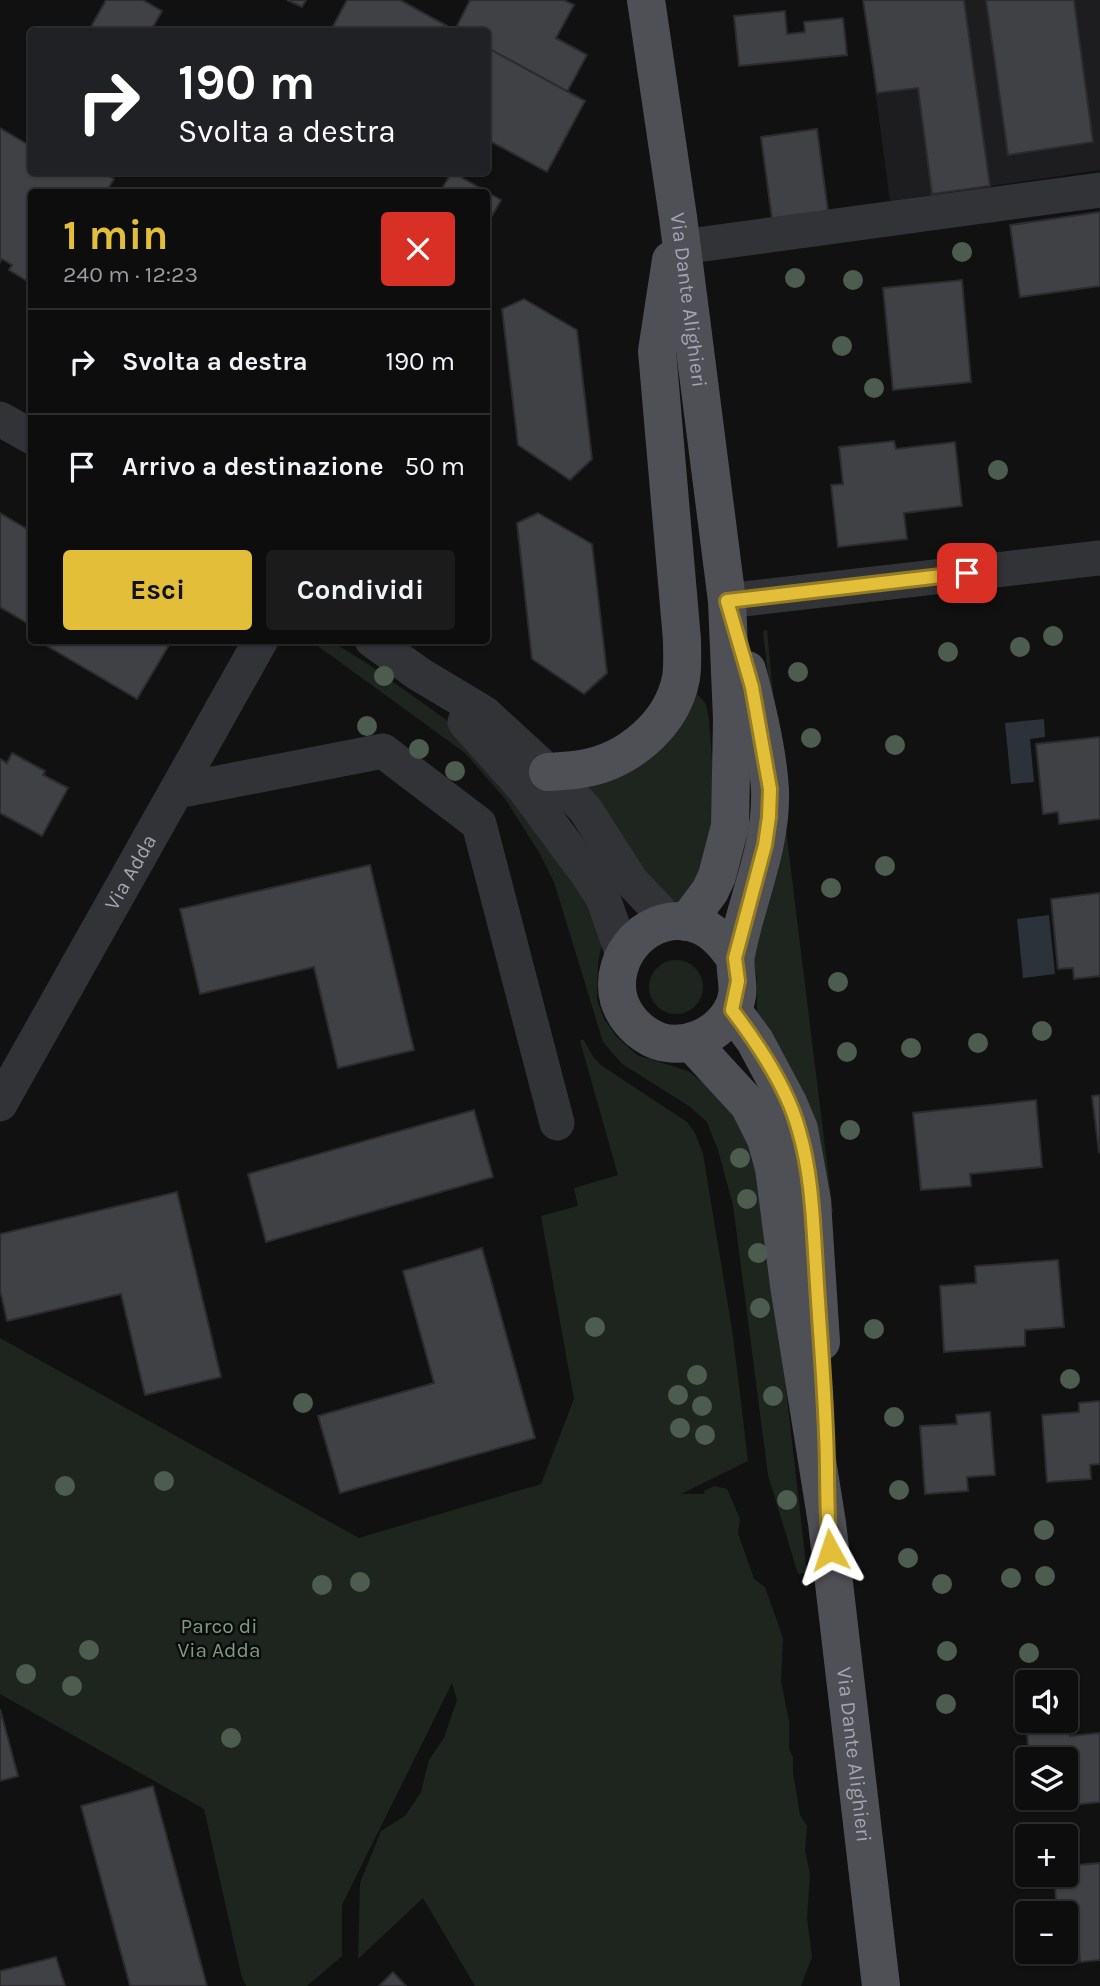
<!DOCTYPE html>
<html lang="it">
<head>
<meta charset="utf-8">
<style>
  :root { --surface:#0d0d0e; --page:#1b1b1c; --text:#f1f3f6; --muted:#9a9c9e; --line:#2d2d2e; --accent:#e3bf39 }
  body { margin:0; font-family:Karla,sans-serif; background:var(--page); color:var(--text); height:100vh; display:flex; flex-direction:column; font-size:26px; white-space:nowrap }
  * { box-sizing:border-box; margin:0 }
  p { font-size:23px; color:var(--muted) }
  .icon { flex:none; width:38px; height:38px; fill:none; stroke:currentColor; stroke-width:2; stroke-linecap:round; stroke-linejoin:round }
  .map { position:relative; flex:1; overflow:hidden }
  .sheet { position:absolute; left:28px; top:189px; width:462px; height:455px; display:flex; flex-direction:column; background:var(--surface); border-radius:7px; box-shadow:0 2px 5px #0004,0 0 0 2px var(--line) }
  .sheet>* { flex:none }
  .top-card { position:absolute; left:28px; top:28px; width:462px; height:147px; border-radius:7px; box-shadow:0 2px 5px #0004,0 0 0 2px var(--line); background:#202124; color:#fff; overflow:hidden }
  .fabs { position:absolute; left:1015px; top:1670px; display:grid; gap:14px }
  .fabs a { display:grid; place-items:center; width:63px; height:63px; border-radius:7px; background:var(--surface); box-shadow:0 2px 5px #0004,0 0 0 2px var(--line); font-size:35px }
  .pin { position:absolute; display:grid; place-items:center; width:60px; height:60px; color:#fff; margin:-30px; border-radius:14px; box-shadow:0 4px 10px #0006 }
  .me { position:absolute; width:77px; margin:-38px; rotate:355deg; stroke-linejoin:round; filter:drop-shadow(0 0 5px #0008) }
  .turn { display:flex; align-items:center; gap:24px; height:147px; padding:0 35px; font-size:32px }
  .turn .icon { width:91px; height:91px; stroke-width:2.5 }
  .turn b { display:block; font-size:49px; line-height:60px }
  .round { display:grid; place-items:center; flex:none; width:74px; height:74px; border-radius:7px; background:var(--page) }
  .head { display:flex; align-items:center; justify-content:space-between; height:119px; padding:0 35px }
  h1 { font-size:42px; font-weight:700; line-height:52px; color:var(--accent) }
  .action { display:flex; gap:14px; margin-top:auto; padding:14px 35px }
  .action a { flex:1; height:80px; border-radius:7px; background:var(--accent); color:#111; font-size:28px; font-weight:700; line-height:80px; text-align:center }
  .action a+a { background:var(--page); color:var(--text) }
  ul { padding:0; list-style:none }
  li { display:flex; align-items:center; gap:21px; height:105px; padding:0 35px; border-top:2px solid var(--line) }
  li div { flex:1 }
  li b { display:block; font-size:26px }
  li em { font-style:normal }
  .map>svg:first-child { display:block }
</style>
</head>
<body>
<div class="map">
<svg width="1100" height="1986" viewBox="0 0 1100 1986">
  <rect width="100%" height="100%" fill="#111112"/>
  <polygon fill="#1d1d1f" points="863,0 1100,0 1100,170 890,201"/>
  <g fill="#1e251f">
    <polygon points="767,630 786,830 833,1212 827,1214 757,1012 757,978 754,966 773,722 763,631"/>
    <polygon points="311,641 331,641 368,664 452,724 587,890 604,933 598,963 597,1000 604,1019 616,1036 637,1055 688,1071 718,1094 745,1132 763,1186 807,1573 798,1574 768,1475 733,1205 718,1150 707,1122 689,1106 622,1064 603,1042 554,882 540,854 506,800 465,753"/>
    <polygon points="696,693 706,704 709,719 716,816 715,834 685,901 677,902 669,898 657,889 584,789"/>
    <circle cx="676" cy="987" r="27"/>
    <polygon points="583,1039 594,1058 602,1066 687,1122 695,1133 703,1154 733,1336 748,1461 681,1494 704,1494 705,1490 715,1486 727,1489 740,1519 738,1533 754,1579 765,1587 783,1638 781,1681 789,1721 789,1749 793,1757 793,1772 800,1815 807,1826 805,1851 810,1874 807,1918 812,1957 801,1986 475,1986 423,1898 358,1959 360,1883 381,1831 405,1816 421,1792 429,1760 444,1738 457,1700 452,1683 342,1905 342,1956 307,1986 246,1986 241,1974 204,1809 0,1694 0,1338 359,1538 541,1484 574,1399 541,1216 578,1206 574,1188 618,1175 580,1041"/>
  </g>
  <g fill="#2c323a">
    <polygon points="1044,719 1045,737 1030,739 1034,782 1011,784 1005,723"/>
    <polygon points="1049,915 1055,974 1023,978 1017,919"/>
  </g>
  <g fill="#404145" stroke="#2c2b2e" stroke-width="2">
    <polygon points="106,0 143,0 162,11 150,32 88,32"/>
    <polygon points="287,0 306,0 302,7"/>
    <polygon points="347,0 400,0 458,32 330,32"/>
    <polygon points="470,0 564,0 574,5 556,38 587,55 567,92 486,47 486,32 455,30"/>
    <polygon points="863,0 964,0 990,186 932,194 918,88 877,93"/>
    <polygon points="986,0 1074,0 1093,142 1008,155"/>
    <polygon points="785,11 787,34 805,32 804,22 843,18 847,55 739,66 734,16"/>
    <polygon points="486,47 585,101 547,172 486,139"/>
    <polygon points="0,128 32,147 32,172 102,172 114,179 106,192 32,192 32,284 9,270 12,265 2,259 0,262"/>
    <polygon points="817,129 828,211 772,219 761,137"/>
    <polygon points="452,172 501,200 486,226 486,192 440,192"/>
    <polygon points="1100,212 1100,286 1020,297 1010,225"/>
    <polygon points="962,280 971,382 893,390 883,288"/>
    <polygon points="524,299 577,330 592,459 570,480 518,445 502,309"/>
    <polygon points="894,441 896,449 955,442 962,506 904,513 907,539 838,547 831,485 843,484 839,447"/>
    <polygon points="0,513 32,532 32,626 0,607"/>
    <polygon points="538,513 592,544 607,673 584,694 532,659 517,523"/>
    <polygon points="46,640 172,640 137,699 44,644"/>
    <polygon points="1100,737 1100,819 1059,824 1058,812 1043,814 1036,744"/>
    <polygon points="12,753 45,771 43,775 68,788 42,836 0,813 0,759 7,763"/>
    <polygon points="370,865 414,1050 338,1068 314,967 200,994 180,909"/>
    <polygon points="1100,893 1100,976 1074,979 1073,968 1058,969 1051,899"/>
    <polygon points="1100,1095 1100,1151 1099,1152 1092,1096"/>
    <polygon points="1036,1100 1042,1167 970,1174 971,1186 921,1190 913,1113"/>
    <polygon points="474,1110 493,1177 266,1242 248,1174"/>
    <polygon points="177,1192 221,1377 145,1395 121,1294 7,1321 0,1290 0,1234"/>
    <polygon points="482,1248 535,1438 340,1493 318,1416 434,1383 403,1271"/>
    <polygon points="1058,1260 1064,1327 1025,1330 1025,1346 944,1352 940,1286 976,1283 975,1266"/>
    <polygon points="1100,1401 1100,1464 1090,1465 1091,1479 1047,1482 1042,1415 1079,1412 1079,1403"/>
    <polygon points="990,1412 995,1475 967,1477 968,1491 925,1494 920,1426 957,1424 956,1415"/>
    <polygon points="0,1709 18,1776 0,1781"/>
    <polygon points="1070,1726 1070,1736 1100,1733 1100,1802 1034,1809 1033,1797 1066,1797 1066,1759 1029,1759 1027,1730"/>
    <polygon points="153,1786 207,1986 130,1986 81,1806"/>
    <polygon points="1100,1863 1100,1960 1080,1962 1076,1915 1066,1916 1066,1913 1057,1913 1054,1874 1066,1874 1066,1866"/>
    <polygon points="56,1957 65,1986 0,1986 0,1971"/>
    <polygon points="393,1972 406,1986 379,1986"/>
  </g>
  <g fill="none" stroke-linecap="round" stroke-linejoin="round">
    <g stroke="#323337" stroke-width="35">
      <polyline points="682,247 1100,190"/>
      <polyline points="0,419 32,437"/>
      <polyline points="727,601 1100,558"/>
      <polyline points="372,640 419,674 484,713 558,781 585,809 631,881 670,922"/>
      <polyline points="465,722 523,787 589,876 603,898 623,955"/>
      <polyline points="177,791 383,751 479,824 557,1123"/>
      <path id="s1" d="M0 1104 261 640"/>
    </g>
    <g stroke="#4f4f56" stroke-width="38">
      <path id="s2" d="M646 0 678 217 727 601 732 719 730 826 717 876 710 891 687 922"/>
      <path d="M548 772C559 771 570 771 581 769 627 762 672 725 681 678 683 666 682 652 682 640L657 351 671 260"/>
      <path d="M735 958C725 944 714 930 696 924 650 909 607 955 619 1000 625 1019 640 1034 658 1041 686 1050 716 1036 731 1012 744 990 733 975 736 955 746 900 772 848 770 790 768 752 757 707 747 670"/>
      <polyline points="732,1010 755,1041 788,1103 799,1129 812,1201 821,1342"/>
      <path id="s3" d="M691 1042 749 1105 766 1139 774 1168 789 1285 827 1523 881 1986"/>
    </g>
  </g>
  <g fill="#4c5d50">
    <circle cx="962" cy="252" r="10"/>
    <circle cx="795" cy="278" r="10"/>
    <circle cx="853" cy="280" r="10"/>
    <circle cx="842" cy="346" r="10"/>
    <circle cx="874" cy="388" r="10"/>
    <circle cx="998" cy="470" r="10"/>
    <circle cx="1053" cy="636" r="10"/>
    <circle cx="1020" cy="647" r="10"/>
    <circle cx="948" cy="652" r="10"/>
    <circle cx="798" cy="672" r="10"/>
    <circle cx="384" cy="676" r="10"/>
    <circle cx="367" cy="726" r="10"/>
    <circle cx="811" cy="738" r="10"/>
    <circle cx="895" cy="745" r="10"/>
    <circle cx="419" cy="749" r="10"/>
    <circle cx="455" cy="771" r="10"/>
    <circle cx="885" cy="866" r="10"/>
    <circle cx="831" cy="888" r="10"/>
    <circle cx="838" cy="982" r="10"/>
    <circle cx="1042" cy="1031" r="10"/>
    <circle cx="978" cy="1043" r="10"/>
    <circle cx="911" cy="1048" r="10"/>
    <circle cx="847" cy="1052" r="10"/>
    <circle cx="850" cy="1130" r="10"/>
    <circle cx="740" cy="1158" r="10"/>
    <circle cx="747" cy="1199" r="10"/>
    <circle cx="758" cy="1253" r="10"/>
    <circle cx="760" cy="1308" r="10"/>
    <circle cx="595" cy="1327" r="10"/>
    <circle cx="874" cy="1329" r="10"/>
    <circle cx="697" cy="1375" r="10"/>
    <circle cx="1070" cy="1379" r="10"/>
    <circle cx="678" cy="1395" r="10"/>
    <circle cx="773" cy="1396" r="10"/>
    <circle cx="303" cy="1403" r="10"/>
    <circle cx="702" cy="1406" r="10"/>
    <circle cx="894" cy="1417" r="10"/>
    <circle cx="680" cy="1428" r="10"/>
    <circle cx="705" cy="1435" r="10"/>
    <circle cx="164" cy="1481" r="10"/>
    <circle cx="65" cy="1486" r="10"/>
    <circle cx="899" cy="1490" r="10"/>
    <circle cx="787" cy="1500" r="10"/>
    <circle cx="1044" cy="1530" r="10"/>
    <circle cx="908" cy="1558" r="10"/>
    <circle cx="1045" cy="1576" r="10"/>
    <circle cx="1011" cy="1578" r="10"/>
    <circle cx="360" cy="1582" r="10"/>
    <circle cx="942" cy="1584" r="10"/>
    <circle cx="322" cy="1585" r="10"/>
    <circle cx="89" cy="1650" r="10"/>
    <circle cx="947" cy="1651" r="10"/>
    <circle cx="1029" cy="1653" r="10"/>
    <circle cx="26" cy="1674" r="10"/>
    <circle cx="72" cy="1686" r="10"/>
    <circle cx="946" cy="1704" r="10"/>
    <circle cx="231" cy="1738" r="10"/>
  </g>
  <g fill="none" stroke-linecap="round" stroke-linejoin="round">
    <defs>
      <path id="route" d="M830 1550C826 1511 828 1472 826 1433 824 1378 819 1323 816 1268 813 1222 812 1175 799 1131 788 1089 758 1044 732 1010L738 981 735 958 765 845 769 817 770 789 752 687 727 601 967 573"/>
    </defs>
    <use href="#route" stroke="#947c25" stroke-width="18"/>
    <use href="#route" stroke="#e3bf39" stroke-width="12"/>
  </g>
  <g text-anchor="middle" stroke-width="5" stroke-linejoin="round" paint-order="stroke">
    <g font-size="21" fill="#a3a6b2" stroke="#0c0c0d">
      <text dy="7" stroke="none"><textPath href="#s2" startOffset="303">Via Dante Alighieri</textPath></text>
      <text dy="7" stroke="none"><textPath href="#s1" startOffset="266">Via Adda</textPath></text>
      <text dy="7" stroke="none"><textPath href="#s3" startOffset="746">Via Dante Alighieri</textPath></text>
    </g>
    <g font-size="21" fill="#7c9c82" stroke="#0c0c0d">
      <text x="219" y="1633">Parco di<tspan x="219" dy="24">Via Adda</tspan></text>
    </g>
  </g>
</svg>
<div class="fabs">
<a><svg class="icon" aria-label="sound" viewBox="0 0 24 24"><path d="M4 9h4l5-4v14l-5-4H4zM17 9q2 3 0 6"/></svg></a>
<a><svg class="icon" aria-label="layers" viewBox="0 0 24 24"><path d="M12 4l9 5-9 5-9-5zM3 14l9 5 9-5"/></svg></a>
<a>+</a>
<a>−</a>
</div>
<div class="pin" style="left:967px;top:573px;background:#d93025"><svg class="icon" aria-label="arrive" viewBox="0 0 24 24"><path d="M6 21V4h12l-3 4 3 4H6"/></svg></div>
<svg class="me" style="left:830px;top:1550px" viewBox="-20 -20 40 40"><path d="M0-17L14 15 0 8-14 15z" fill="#e3bf39" stroke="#fff" stroke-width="4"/></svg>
<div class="top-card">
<div class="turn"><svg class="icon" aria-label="right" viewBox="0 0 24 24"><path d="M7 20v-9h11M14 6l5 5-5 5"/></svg><div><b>190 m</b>Svolta a destra</div></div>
</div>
<section class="sheet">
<div class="head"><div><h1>1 min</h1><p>240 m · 12:23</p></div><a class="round" style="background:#d93025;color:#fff"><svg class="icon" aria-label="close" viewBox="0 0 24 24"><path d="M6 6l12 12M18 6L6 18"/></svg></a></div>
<ul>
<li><svg class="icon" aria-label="right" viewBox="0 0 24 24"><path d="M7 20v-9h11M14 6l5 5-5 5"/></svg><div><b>Svolta a destra</b></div><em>190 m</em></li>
<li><svg class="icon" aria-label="arrive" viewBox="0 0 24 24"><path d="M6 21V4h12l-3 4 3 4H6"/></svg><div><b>Arrivo a destinazione</b></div><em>50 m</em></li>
</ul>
<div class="action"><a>Esci</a><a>Condividi</a></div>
</section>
</div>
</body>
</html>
